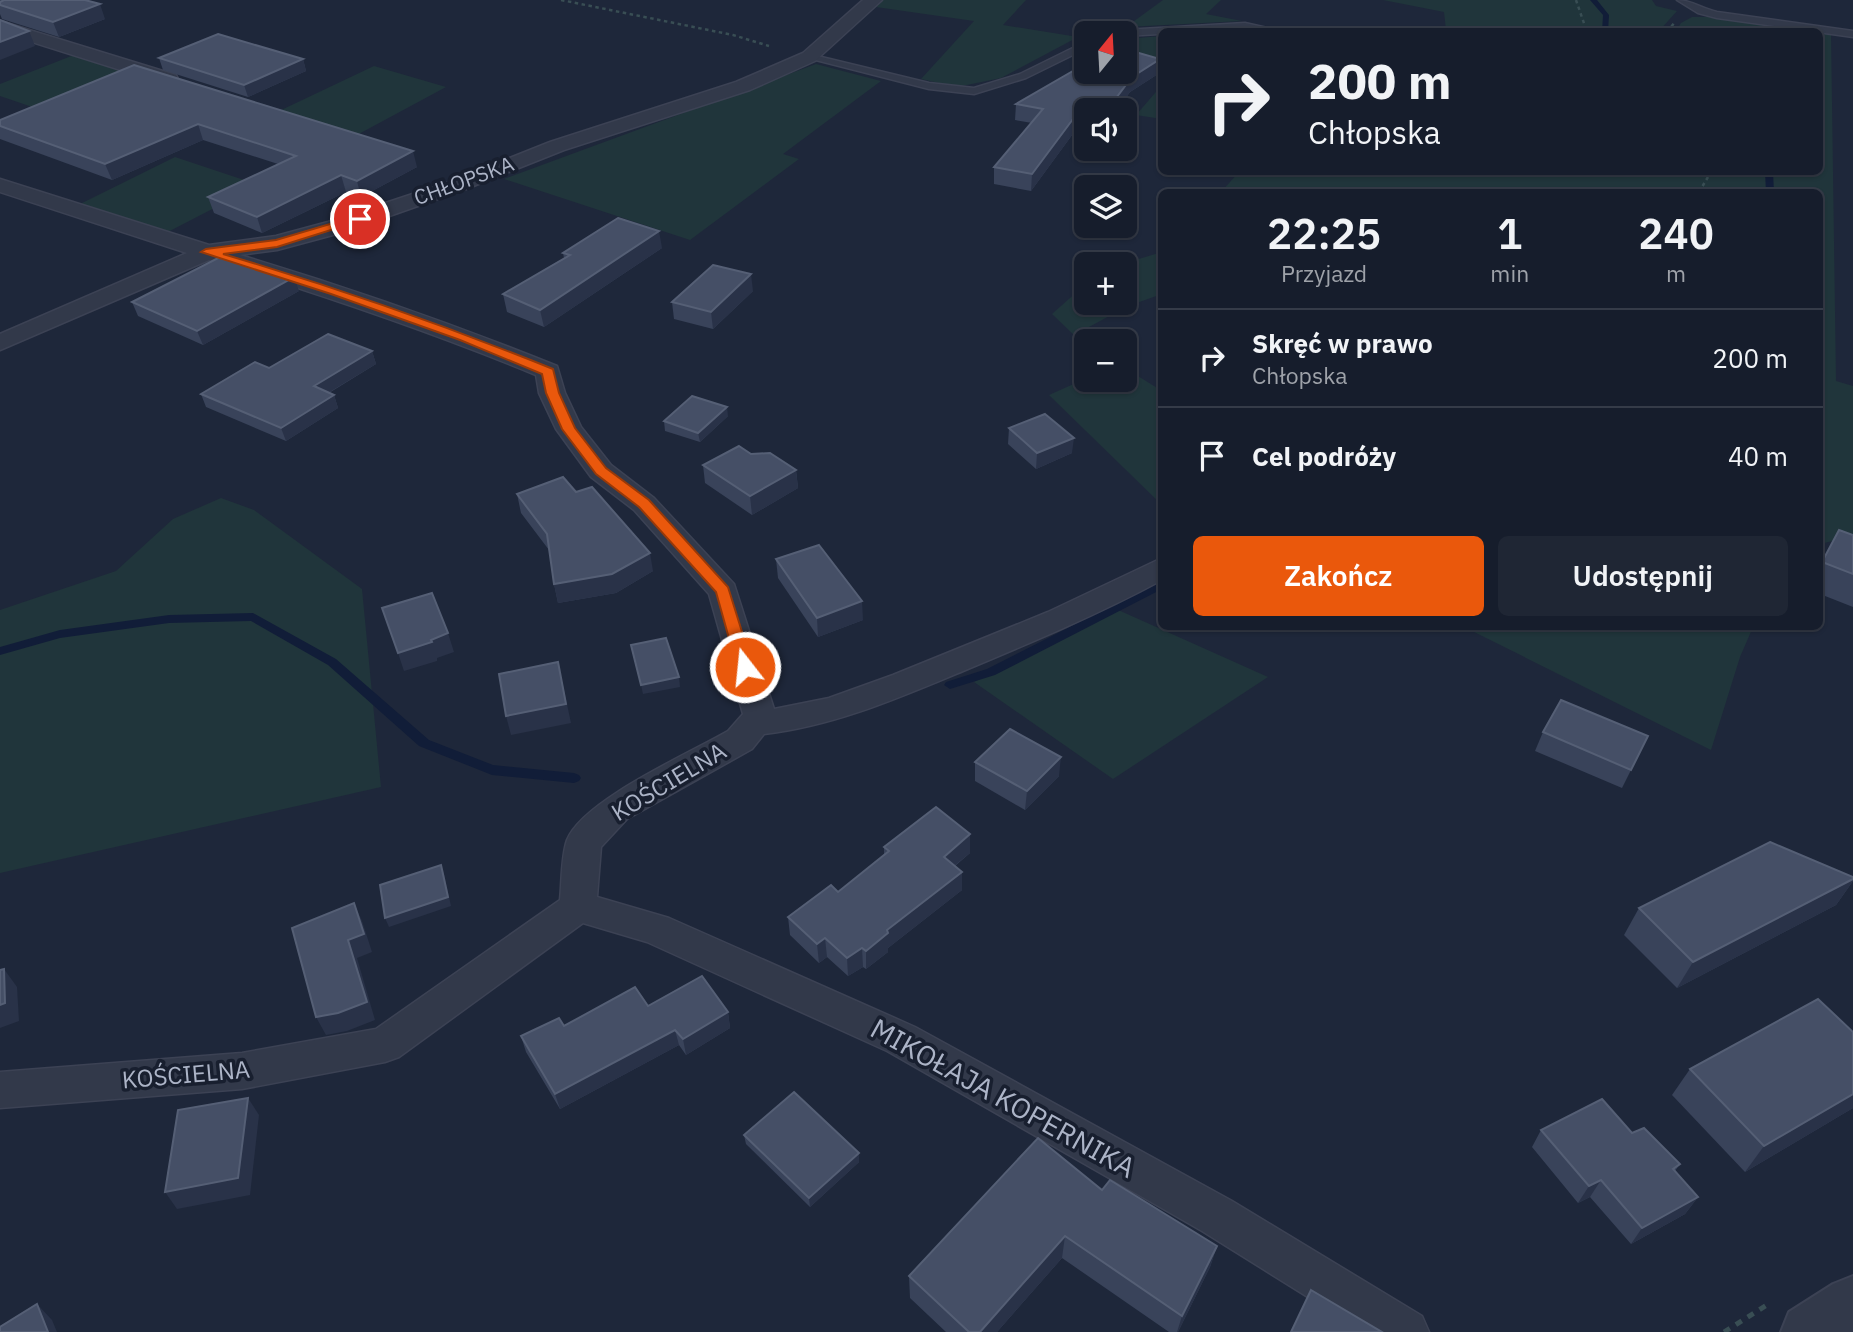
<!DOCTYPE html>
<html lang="pl">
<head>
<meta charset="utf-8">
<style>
  :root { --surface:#161d2c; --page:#1f2634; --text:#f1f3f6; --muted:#9ea2a9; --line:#353b48; --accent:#ea580c }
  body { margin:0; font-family:"IBM Plex Sans",sans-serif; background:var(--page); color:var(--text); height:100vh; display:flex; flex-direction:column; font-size:26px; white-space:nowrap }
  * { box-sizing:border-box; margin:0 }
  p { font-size:23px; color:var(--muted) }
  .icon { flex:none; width:38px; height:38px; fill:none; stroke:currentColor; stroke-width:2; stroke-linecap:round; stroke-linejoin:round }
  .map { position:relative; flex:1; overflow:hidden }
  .panel { position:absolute; left:1158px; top:189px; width:665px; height:441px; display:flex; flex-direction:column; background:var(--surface); border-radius:10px; box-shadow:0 2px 5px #0004,0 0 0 2px var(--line) }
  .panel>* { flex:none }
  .hud { position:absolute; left:1158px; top:28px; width:665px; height:147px; border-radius:10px; box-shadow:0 2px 5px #0004,0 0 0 2px var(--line); background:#161d2c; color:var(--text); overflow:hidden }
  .needle { width:46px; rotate:18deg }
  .controls { position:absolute; left:1074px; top:21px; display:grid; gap:14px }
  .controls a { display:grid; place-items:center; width:63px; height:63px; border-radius:10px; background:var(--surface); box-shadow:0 2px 5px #0004,0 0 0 2px var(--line); font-size:35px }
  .pin { position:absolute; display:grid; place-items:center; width:60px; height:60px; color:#fff; margin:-30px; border:4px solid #fff; border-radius:50%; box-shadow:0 2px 7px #0007 }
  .me { position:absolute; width:77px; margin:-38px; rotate:344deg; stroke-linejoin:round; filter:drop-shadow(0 0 5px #0008) }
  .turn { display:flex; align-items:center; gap:24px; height:147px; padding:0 35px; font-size:32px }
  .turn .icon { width:91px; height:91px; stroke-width:2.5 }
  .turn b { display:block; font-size:49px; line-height:60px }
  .eta { display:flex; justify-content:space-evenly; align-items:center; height:119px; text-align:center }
  .eta b { font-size:42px; font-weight:600; line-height:49px }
  .action { display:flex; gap:14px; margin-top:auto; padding:14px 35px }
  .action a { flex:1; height:80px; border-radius:10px; background:var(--accent); color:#fff; font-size:28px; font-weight:600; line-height:80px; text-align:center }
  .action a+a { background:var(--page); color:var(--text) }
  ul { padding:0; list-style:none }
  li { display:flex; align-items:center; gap:21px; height:98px; padding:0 35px; border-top:2px solid var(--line) }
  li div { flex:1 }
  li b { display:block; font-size:26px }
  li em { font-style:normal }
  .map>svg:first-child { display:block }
</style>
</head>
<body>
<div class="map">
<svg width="1853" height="1332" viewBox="0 0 1853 1332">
  <rect width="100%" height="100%" fill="#1e273a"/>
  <g fill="#20353b">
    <polygon points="882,0 1026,0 1003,25 1078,37 1001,78 957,87 921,79 974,21 876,7"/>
    <polygon points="1163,0 1221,0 1206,14 1242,21 1126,27"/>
    <polygon points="1383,0 1652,0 1656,6 1677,11 1659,31 1460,32 1446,30 1444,12"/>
    <polygon points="1692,17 1710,17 1819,31 1675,32 1681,23"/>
    <polygon points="1820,32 1831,33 1836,381 1853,386 1853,536 1820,544 1820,192 1221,192 1239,172 1820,172"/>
    <polygon points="1162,36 1162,59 1125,49 1125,39"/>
    <polygon points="79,53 139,72 44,111 0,96 0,84"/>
    <polygon points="816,64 881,81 783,154 799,159 690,240 504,179"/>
    <polygon points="374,66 446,87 355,136 277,112"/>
    <polygon points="1162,85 1162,119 1136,115"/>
    <polygon points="175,157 259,185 162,235 74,207"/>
    <polygon points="1162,252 1162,294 1128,306 1074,335 1052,314 1087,283 1087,303 1125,303 1125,264 1122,264"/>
    <polygon points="1125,368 1162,391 1162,505 1049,395 1087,378 1125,380"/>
    <polygon points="221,498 254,510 362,589 381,787 0,873 0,610 116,571 173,519"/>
    <polygon points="1116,609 1268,677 1113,779 974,682"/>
    <polygon points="1464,627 1753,627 1740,657 1711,750"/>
  </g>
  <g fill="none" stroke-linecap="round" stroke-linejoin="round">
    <g fill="#111d38" fill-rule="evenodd">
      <polygon points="1590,0 1597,0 1609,15 1608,32 1602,32 1603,15"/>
      <polygon points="1765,172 1773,172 1774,192 1766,192"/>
      <polygon points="1162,580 1162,589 995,675 950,689 944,685 946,682 987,669"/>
      <polygon points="253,613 336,659 429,740 493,765 574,773 579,775 581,778 579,781 574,783 492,775 419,746 328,665 251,621 169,623 60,638 0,655 0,647 60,630 169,615"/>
    </g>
    <defs>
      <g id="service">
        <path d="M1677 0C1691 0 1703 9 1717 12L1853 31V37L1717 18 1698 13Z"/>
        <polygon points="1245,23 1285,32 1245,29 1125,36 1125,33 1120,33 1124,30"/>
        <polygon points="1087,41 1087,48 1026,78 974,94 929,89 804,57 809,54 929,83 974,88 1020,74"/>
      </g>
      <g id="minor">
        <path d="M863 0H882L815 61 750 90 564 150 466 189 344 232 277 250 240 255C347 287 453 324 557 366L565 393 581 427 611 465 654 498 734 584 774 709 829 698 893 675 1048 612 1162 558V580C1097 615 1030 643 963 671 898 698 834 726 764 734L752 749 627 819 601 847 597 897 669 918 915 1027 1232 1201 1422 1316 1429 1332H1364L1202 1231 887 1051 647 942 583 923 399 1057 385 1062 242 1089 0 1108V1072L242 1053 376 1029 560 900C562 881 561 857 567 840 583 800 690 753 728 731L743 714 709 594 634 510 591 477 556 429 539 393 536 375C429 331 320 294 209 260L0 350V334L187 253 0 192V179L209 245 276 236 328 222 452 181 550 142 736 82 803 53Z"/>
        <polygon points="0,21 176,75 178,79 176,83 162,83 0,32"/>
      </g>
      <polygon id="tertiary" points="1853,1276 1853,1332 1781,1332 1789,1312 1833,1284"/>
    </defs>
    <use href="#service" stroke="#3c4254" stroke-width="3"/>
    <use href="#minor" stroke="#3c4254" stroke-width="3"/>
    <use href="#tertiary" stroke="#3c4254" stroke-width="4"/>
    <g stroke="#394e54" stroke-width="2.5" stroke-dasharray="3.5 3.5" stroke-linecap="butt">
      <polyline points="561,0 733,35 769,46"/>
      <polyline points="1576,0 1587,32"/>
      <polyline points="1667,32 1675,22"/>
      <polyline points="1699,192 1711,172"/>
    </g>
    <polyline stroke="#394e54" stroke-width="5" stroke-dasharray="7 7" stroke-linecap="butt" points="1724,1332 1770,1303"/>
    <use href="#service" fill="#32394a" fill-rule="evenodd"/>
    <use href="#minor" fill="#32394a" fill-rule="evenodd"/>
    <use href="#tertiary" fill="#32394a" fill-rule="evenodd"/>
  </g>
  <g fill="#39435a">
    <polygon points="0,0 105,19 59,37 2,19 0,14"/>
    <polygon points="159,58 303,59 306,71 248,97 163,70"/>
    <polygon points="1160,59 1158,74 1130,92 1117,110 1087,110 1087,133 1075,131 1031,191 994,184 994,167 1032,123 1015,120 1016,104 1087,72"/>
    <polygon points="134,65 417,167 361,197 346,192 262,233 214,213 208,197 278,164 203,140 112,180 0,139 0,120"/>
    <polygon points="662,248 544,327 507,312 503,294 564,258 563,253"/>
    <polygon points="299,291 203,345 138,316 132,302"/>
    <polygon points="753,291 713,329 674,319 672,302"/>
    <polygon points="372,351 376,364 329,393 334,395 338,408 286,441 206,407 201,394 269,368"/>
    <polygon points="728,416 700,442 665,431 664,421"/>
    <polygon points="1009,428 1072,453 1036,469 1008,444"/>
    <polygon points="751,454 796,470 798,488 752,515 705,483 703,465"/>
    <polygon points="576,492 653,571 616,593 558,603 554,584 549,550 521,513 517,494"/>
    <polygon points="1839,530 1853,535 1853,607 1820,594 1820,565"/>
    <polygon points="776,559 863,620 818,637 778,578"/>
    <polygon points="1543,732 1648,736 1622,788 1535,751"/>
    <polygon points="975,762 1059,776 1025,810 975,781"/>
    <polygon points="884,847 970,853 955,866 962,890 888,948 888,952 866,969 863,967 848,976 827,957 819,963 790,935 788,917 838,892 884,856"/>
    <polygon points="1853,877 1853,881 1836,905 1677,988 1624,935 1639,908"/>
    <polygon points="648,1006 728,1012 730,1028 686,1055 679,1045 560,1109 526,1052 521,1036"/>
    <polygon points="1853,1032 1853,1108 1745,1172 1672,1095 1690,1069"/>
    <polygon points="1541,1130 1632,1133 1680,1164 1675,1171 1698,1197 1685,1214 1631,1244 1590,1197 1578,1203 1532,1147"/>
    <polygon points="744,1135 859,1162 810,1207 746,1144"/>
    <polygon points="1102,1190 1217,1246 1210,1267 1178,1332 1169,1332 1062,1258 997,1332 946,1332 910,1298 909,1276"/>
  </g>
  <g fill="#293248">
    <polygon points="100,4 105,19 59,37 53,22"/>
    <polygon points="29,31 35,46 0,60 0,42"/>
    <polygon points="303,59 306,71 248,97 244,85"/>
    <polygon points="1160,59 1158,74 1130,92 1117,110 1107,110 1132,77"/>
    <polygon points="1076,115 1075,131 1031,191 1032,174"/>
    <polygon points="198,124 203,140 112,180 105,164"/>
    <polygon points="413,151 417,167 361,197 357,181"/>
    <polygon points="341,175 346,192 262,233 257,217"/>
    <polygon points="659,231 662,248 544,327 540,310"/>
    <polygon points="751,274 753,291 713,329 711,312"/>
    <polygon points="294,277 299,291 203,345 197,331"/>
    <polygon points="372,351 376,364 318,399 314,386"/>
    <polygon points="334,395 338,408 286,441 281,428"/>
    <polygon points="727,407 728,416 700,442 698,433"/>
    <polygon points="1074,438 1072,453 1036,469 1037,453"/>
    <polygon points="796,470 798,488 752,515 750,496"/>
    <polygon points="650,553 653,571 616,593 558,603 554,584"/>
    <polygon points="862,601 863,620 818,637 817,618"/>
    <polygon points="448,633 454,652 437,658 437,661 404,671 398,653"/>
    <polygon points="558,662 571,723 511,735 506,716"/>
    <polygon points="679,677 680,687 643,694 641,685"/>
    <polygon points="1061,757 1059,776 1025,810 1027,791"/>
    <polygon points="970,834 970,853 943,875 944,857"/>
    <polygon points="441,865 444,874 451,906 389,927 385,918"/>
    <polygon points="962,872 962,890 888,948 888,952 866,969 866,951 887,930"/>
    <polygon points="1853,879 1853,881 1836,905 1677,988 1693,962"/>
    <polygon points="354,903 362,921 372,952 357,958 375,1020 347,1031 326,1035 316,1017 348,940"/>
    <polygon points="825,938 827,957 819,963 817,944"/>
    <polygon points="862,948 863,967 848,976 847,958"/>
    <polygon points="4,969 17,987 19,1021 0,1028 0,1005"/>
    <polygon points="728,1012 730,1028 686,1055 683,1039"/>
    <polygon points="675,1030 679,1045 560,1109 555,1094"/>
    <polygon points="1853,1094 1853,1108 1745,1172 1764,1146"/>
    <polygon points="248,1098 259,1115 250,1195 177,1209 165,1192"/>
    <polygon points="859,1153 859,1162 810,1207 809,1198"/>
    <polygon points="1601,1180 1590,1197 1578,1203 1589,1186"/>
    <polygon points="1698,1197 1685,1214 1631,1244 1642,1228"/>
    <polygon points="1065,1236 1062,1258 997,1332 980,1332"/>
    <polygon points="1217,1246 1210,1267 1178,1332 1177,1332 1182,1316"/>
    <polygon points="37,1304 52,1320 57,1332 48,1332"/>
  </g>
  <g fill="#454f66" stroke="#555f75" stroke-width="2">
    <polygon points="4,0 85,0 100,4 53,22 0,5 0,2"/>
    <polygon points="0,20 29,31 0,42"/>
    <polygon points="218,34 303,59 244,85 159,58"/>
    <polygon points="1125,49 1160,59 1132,77 1107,110 1087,110 1087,117 1076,115 1032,174 994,167 1043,109 1016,104 1078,68 1087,58 1087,72 1125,72"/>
    <polygon points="134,65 413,151 357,181 341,175 257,217 208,197 296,156 198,124 105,164 0,126 0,120"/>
    <polygon points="618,218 659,231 540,310 503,294 570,255 563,253"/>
    <polygon points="224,255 294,277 197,331 132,302"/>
    <polygon points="713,265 751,274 711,312 672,302"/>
    <polygon points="328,334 372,351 314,386 334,395 281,428 201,394 255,362 269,368"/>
    <polygon points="692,396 727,407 698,433 664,421"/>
    <polygon points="1045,414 1074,438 1037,453 1009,428"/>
    <polygon points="739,446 751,454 770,453 796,470 750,496 703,465"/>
    <polygon points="563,477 576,492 592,487 650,553 612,574 554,584 547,534 517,494"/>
    <polygon points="1839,530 1853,535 1853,574 1822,562"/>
    <polygon points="819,545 862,601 817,618 776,559"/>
    <polygon points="432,593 448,633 431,640 432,642 398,653 382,608"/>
    <polygon points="666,638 679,677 641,685 631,645"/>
    <polygon points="558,662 566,704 506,716 499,674"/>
    <polygon points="1561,700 1648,736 1631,770 1543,732"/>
    <polygon points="1010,729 1061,757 1027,791 975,762"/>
    <polygon points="936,807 970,834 944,857 962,872 887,930 888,933 866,951 862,948 847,958 825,938 817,944 788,917 831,885 838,892 889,851 884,847"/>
    <polygon points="1770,842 1853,877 1853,879 1693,962 1639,908"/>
    <polygon points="441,865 448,897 385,918 380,885"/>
    <polygon points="354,903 364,934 348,940 367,1002 338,1013 316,1017 292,928"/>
    <polygon points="4,969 5,1003 0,1005 0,970"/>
    <polygon points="702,976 728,1012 683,1039 675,1030 555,1094 521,1036 559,1018 564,1026 635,987 648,1006"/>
    <polygon points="1818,999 1853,1032 1853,1094 1764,1146 1690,1069"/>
    <polygon points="794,1092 859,1153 809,1198 744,1135"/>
    <polygon points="248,1098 238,1178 165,1192 178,1110"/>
    <polygon points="1602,1099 1632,1133 1644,1128 1680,1164 1673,1169 1698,1197 1642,1228 1601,1180 1589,1186 1541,1130"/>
    <polygon points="1038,1138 1102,1190 1110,1180 1217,1246 1182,1316 1065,1236 980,1332 969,1332 909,1276"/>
    <polygon points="1311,1290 1382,1332 1291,1332"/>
    <polygon points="37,1304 48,1332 0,1332 0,1327"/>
  </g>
  <path fill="#ea580c" stroke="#983908" stroke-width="2" d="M357 216 366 219 277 247 223 254C335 287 444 325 553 369L559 393 575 428 606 468 649 500 728 587 753 667 751 670H739L737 667 716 592 639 507 596 474 562 429 546 393 542 374 460 340 331 294 201 252 206 249 276 240Z"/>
  <g text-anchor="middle" stroke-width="7" stroke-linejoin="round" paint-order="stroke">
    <g font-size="21" fill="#acb4c7" stroke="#181f2f">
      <text transform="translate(464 181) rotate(-20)" y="7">CHŁOPSKA</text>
    </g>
    <g font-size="24" fill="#acb4c7" stroke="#181f2f">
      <text transform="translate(669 782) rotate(-31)" y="8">KOŚCIELNA</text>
      <text transform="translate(186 1075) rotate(-5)" y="8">KOŚCIELNA</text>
    </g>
    <g font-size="28" fill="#acb4c7" stroke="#181f2f">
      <text transform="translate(1003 1098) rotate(29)" y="10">MIKOŁAJA KOPERNIKA</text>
    </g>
  </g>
</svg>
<div class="controls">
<a><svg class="needle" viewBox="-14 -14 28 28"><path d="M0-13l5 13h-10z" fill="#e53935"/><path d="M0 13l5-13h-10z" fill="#9ea2a9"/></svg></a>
<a><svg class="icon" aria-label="sound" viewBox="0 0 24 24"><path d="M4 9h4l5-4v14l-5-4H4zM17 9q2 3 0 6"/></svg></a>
<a><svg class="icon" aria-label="layers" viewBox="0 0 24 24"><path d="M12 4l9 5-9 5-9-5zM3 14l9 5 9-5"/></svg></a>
<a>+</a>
<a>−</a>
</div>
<div class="pin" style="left:360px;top:219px;background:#d93025"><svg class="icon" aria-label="arrive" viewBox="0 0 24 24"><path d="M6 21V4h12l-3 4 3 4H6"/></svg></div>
<svg class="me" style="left:745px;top:667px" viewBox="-20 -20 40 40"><circle r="17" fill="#ea580c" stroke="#fff" stroke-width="3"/><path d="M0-11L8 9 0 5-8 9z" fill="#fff"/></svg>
<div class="hud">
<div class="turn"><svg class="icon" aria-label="right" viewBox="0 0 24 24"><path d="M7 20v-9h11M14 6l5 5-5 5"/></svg><div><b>200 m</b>Chłopska</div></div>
</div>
<section class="panel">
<div class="eta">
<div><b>22:25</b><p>Przyjazd</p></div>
<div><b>1</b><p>min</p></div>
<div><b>240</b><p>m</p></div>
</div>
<ul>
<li><svg class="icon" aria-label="right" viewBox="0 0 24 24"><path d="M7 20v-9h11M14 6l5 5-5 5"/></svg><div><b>Skręć w prawo</b><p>Chłopska</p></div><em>200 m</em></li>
<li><svg class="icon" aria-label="arrive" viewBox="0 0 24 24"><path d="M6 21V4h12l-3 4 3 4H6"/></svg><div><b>Cel podróży</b></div><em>40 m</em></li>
</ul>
<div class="action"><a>Zakończ</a><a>Udostępnij</a></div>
</section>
</div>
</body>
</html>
